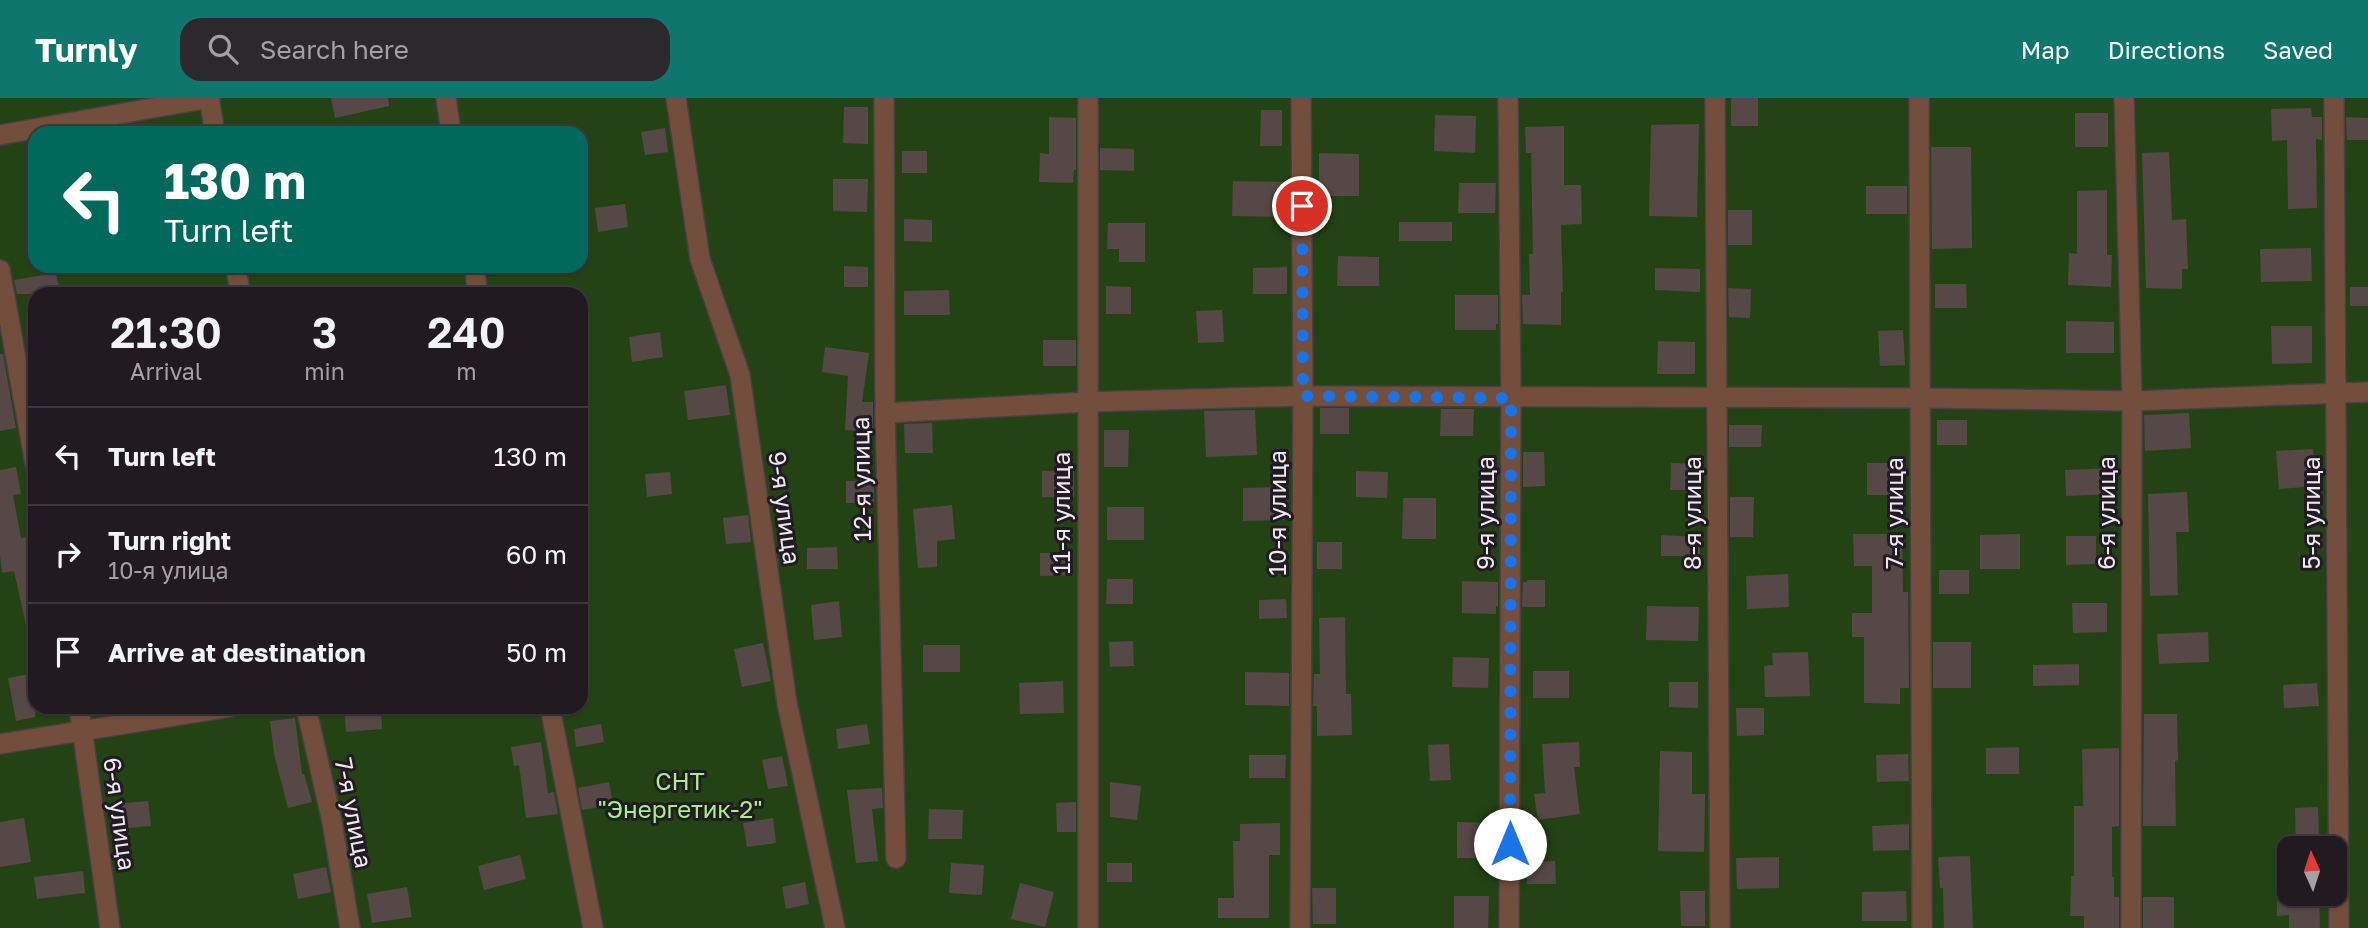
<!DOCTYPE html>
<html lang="en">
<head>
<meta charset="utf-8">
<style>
  :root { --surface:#211b21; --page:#2d282e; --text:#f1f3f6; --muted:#a2a1a5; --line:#3e393f; --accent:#0f766e }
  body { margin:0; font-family:"Golos Text",sans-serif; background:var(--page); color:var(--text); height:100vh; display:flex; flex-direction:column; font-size:26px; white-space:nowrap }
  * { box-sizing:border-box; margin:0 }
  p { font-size:23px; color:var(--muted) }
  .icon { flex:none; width:38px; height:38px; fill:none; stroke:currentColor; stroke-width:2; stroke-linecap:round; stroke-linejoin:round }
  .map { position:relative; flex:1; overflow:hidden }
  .sheet { position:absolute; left:28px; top:189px; width:560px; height:427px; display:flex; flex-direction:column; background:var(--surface); border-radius:21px; box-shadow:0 2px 5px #0004,0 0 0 2px var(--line) }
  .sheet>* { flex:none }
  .top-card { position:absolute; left:28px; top:28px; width:560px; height:147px; border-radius:21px; box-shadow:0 2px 5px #0004,0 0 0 2px var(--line); background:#00695c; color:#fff; overflow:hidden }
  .needle { width:46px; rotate:357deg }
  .controls { position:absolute; left:2277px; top:738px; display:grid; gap:14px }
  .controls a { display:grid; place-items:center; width:70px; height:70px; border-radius:14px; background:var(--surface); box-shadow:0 2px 5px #0004,0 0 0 2px var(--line); font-size:35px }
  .pin { position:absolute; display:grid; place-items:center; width:60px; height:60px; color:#fff; margin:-30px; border:4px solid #fff; border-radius:50%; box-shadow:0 2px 7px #0007 }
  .me { position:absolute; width:77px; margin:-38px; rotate:0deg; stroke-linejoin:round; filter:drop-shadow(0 0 5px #0008) }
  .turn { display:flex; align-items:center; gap:24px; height:147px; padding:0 21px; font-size:32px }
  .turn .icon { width:91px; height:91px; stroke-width:2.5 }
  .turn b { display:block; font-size:49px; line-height:60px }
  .eta { display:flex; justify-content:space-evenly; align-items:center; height:119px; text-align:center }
  .eta b { font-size:42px; font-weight:600; line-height:49px }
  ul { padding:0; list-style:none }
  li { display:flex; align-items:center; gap:21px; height:98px; padding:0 21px; border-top:2px solid var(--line) }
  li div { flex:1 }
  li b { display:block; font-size:26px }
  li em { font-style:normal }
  header { display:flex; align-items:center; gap:42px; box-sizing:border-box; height:98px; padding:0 35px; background:var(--accent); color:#fff }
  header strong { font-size:33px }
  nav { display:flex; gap:38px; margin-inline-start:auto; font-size:24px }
  .search { width:490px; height:63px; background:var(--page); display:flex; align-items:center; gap:18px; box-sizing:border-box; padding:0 24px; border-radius:21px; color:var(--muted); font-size:26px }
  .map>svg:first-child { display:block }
</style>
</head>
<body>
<header>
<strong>Turnly</strong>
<div class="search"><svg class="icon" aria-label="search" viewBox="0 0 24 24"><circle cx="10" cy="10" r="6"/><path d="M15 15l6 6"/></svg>Search here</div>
<nav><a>Map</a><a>Directions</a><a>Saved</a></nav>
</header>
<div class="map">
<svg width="2368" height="830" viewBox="0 0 2368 830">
  <rect width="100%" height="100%" fill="#2c242c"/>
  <path fill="#244315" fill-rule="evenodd" d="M0 0H2368V830H0ZM35 35H581V168H35ZM35 196H581V609H35ZM2289 751H2334V796H2289Z"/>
  <g fill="#564846">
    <polygon points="331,0 388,0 389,8 335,20"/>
    <rect x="1731" y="0" width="27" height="28"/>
    <polygon points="844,9 868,9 868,46 843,45"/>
    <polygon points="2311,10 2312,19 2322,19 2322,42 2316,41 2317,110 2288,111 2287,42 2272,43 2271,11"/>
    <polygon points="1261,12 1282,12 1282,48 1260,48"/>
    <rect x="2075" y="15" width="33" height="34"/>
    <polygon points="1435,17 1476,18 1475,55 1434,53"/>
    <polygon points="1049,19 1076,20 1076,72 1074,72 1073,85 1039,84 1040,55 1049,56"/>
    <polygon points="2346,19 2368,20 2368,42 2347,42"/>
    <polygon points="1699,26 1697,119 1649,118 1651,27"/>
    <polygon points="1564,28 1564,87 1581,87 1582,126 1561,127 1563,194 1561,194 1561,227 1523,226 1522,197 1530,197 1529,156 1533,156 1531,55 1526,55 1525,29"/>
    <polygon points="665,30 668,54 645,57 641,34"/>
    <polygon points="1931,49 1971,49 1972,150 1932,151"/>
    <polygon points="1100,50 1134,51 1134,73 1100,72"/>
    <rect x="902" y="53" width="25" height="22"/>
    <polygon points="2169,54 2172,122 2186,121 2188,171 2182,171 2182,191 2146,190 2142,55"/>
    <polygon points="1319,55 1359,56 1359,98 1319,98"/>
    <polygon points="833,81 868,81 867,114 833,113"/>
    <polygon points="1233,83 1288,84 1287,119 1232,118"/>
    <polygon points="1459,85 1496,85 1495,115 1458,115"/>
    <rect x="1866" y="88" width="41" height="28"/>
    <polygon points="2107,92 2107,157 2112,157 2111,189 2068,187 2069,155 2077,156 2077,93"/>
    <polygon points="625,106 628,129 598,134 595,110"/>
    <rect x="1728" y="112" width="24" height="35"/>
    <polygon points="904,121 932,122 932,144 904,143"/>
    <rect x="1399" y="124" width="53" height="19"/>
    <polygon points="1108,125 1145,125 1145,164 1119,164 1119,151 1107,151"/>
    <polygon points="2311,150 2312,183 2261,184 2260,151"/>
    <polygon points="1338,158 1379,159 1379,188 1337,188"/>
    <polygon points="844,168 868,169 868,189 844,189"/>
    <polygon points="1287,169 1287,196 1253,196 1253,170"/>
    <polygon points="1655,170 1700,171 1700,194 1655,192"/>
    <polygon points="56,175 60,196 17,196 14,182"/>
    <polygon points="1935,186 1966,186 1967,210 1935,210"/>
    <polygon points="1106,188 1131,189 1131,216 1106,216"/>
    <rect x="2350" y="189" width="18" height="19"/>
    <polygon points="1728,190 1751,191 1750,220 1729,219"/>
    <polygon points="949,192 950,217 904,217 904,193"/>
    <polygon points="1455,197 1498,197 1498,226 1496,226 1496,232 1455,232"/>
    <polygon points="1222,212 1224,244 1198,245 1196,213"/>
    <polygon points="2066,223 2114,224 2114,255 2066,255"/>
    <polygon points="2271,228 2312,228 2312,265 2272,266"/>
    <polygon points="1903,232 1905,267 1880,268 1878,233"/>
    <polygon points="660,234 663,259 632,264 629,239"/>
    <rect x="1043" y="242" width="33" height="26"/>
    <polygon points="1658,243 1695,244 1695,276 1657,276"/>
    <polygon points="825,249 869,255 862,304 873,304 873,334 845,332 848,278 822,274"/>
    <polygon points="35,251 35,296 27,252"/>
    <polygon points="0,256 3,256 16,330 0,333"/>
    <polygon points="726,287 730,317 688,322 684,293"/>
    <rect x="1320" y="310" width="29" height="26"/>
    <polygon points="1441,311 1474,311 1473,338 1440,338"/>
    <polygon points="1255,312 1257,357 1206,359 1204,313"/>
    <polygon points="2189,315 2191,350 2145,353 2144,317"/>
    <rect x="1937" y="322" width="30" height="25"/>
    <polygon points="932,325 933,355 905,355 904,326"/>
    <polygon points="1729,327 1762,327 1761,349 1729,349"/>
    <polygon points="1104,332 1129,332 1128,369 1104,369"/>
    <polygon points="2313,351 2316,388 2279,391 2276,353"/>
    <polygon points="1523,354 1544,354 1545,388 1523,389"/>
    <polygon points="1671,365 1702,366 1702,392 1670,392"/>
    <polygon points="1867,365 1895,365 1895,379 1904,378 1905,397 1867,397"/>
    <polygon points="16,369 21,396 13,397 21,440 35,438 35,531 27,532 14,473 2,475 0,457 0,372"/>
    <polygon points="2112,370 2113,396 2066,398 2065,372"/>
    <rect x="1042" y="373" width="32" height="26"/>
    <polygon points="1356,373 1388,374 1387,400 1356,399"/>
    <polygon points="670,374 672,396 647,399 645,376"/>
    <rect x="846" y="383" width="28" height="22"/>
    <polygon points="1284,389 1284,422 1243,423 1243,390"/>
    <polygon points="2187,394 2189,434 2176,434 2178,497 2150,498 2148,396"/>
    <polygon points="1730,399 1754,399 1753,439 1730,439"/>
    <polygon points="1403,400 1436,400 1436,441 1402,441"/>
    <polygon points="952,407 955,441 937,443 937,469 918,470 913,411"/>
    <rect x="1107" y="409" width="37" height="33"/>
    <polygon points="748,417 751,444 726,446 723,420"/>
    <polygon points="1853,436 1902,436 1903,494 1908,494 1909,590 1900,590 1900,606 1864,605 1864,539 1852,539 1852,515 1872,515 1872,468 1854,468"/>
    <polygon points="2020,436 2020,471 1980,471 1980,437"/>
    <polygon points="1661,437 1700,439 1700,458 1661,458"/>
    <polygon points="2066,438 2096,438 2096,466 2066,467"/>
    <rect x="1317" y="444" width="25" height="27"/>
    <polygon points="837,449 838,471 807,471 807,450"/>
    <polygon points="1040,455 1072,455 1072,477 1040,478"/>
    <rect x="1939" y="472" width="30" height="24"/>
    <polygon points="1788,476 1789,509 1747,511 1746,478"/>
    <polygon points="1107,481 1133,481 1133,506 1106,506"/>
    <polygon points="1527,482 1545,482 1545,509 1522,509 1523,484 1527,484"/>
    <polygon points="1462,483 1498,484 1498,508 1496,508 1496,516 1462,515"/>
    <polygon points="1286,501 1287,520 1259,521 1259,502"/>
    <polygon points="839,503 842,539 814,542 811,507"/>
    <polygon points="2072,505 2107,505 2107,534 2073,535"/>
    <polygon points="1647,508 1699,509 1698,543 1646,542"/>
    <polygon points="1345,519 1346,596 1351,596 1352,637 1317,638 1317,608 1313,608 1314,576 1320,576 1319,520"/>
    <polygon points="2208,534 2209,564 2159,566 2157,536"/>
    <polygon points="1133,543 1134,568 1110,569 1109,544"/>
    <rect x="1933" y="544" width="38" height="46"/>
    <polygon points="763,545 771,583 742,589 734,551"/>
    <rect x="923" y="547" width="37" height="27"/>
    <polygon points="1808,554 1810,598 1765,599 1764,568 1773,567 1772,555"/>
    <polygon points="1453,559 1489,560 1488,590 1452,589"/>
    <polygon points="2079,566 2079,587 2033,588 2033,567"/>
    <rect x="1533" y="573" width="36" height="27"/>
    <polygon points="1245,574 1289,575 1289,608 1245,607"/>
    <polygon points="35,575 35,619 16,623 8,580"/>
    <polygon points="1063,583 1064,615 1020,616 1019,585"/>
    <polygon points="1669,584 1698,584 1698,610 1669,609"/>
    <polygon points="2317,585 2319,608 2284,610 2283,587"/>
    <polygon points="344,609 381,609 382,631 346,634"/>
    <polygon points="1736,610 1764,610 1764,637 1737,638"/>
    <polygon points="2144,616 2177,616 2178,662 2175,663 2176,728 2143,728"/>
    <polygon points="295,620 302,676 304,676 312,704 288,710 274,656 270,623"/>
    <polygon points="601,626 604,644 576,649 574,631"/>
    <polygon points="867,626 870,646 838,651 836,631"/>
    <polygon points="541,644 548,695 554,694 558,716 526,720 519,667 514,668 511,649"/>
    <polygon points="1579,644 1580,669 1574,669 1580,716 1538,722 1534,696 1545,695 1542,646"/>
    <polygon points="1449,646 1451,682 1430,683 1428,647"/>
    <polygon points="2019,649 2019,676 1986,676 1986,650"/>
    <polygon points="2119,650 2119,728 2112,729 2112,779 2114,779 2114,799 2119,799 2119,830 2084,830 2084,818 2070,818 2071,778 2074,778 2074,708 2083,708 2082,651"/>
    <polygon points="1660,653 1692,654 1692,696 1705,696 1704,754 1658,753"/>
    <polygon points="1908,656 1909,683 1877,684 1876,657"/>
    <polygon points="1249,657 1286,657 1285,680 1249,680"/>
    <polygon points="782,658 788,688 768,691 762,662"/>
    <polygon points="609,684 613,707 582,712 578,690"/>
    <polygon points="1110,684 1141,688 1137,722 1110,719"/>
    <polygon points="882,690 883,710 872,711 878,763 856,765 847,692"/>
    <polygon points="148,703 151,728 118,731 115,706"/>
    <polygon points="1076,704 1076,734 1057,734 1056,705"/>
    <polygon points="2318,709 2319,747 2296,748 2295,710"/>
    <polygon points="929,711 963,712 962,741 928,741"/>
    <polygon points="24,720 31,764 0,769 0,724"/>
    <polygon points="773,720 776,745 747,749 743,725"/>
    <polygon points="1457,724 1490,725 1490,760 1457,760"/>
    <polygon points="1280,725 1280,757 1269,757 1269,820 1218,820 1218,800 1234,800 1233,743 1240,743 1240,726"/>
    <polygon points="1909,726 1909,752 1873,753 1872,728"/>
    <polygon points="520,757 526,781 484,792 478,768"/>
    <polygon points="1970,758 1973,830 1944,830 1943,790 1940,790 1938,759"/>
    <polygon points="1779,759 1779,790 1737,791 1736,760"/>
    <polygon points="1555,763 1556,786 1527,786 1527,764"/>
    <polygon points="951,765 984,767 982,797 949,795"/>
    <rect x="1107" y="765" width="25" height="19"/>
    <polygon points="326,769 331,794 298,801 293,776"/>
    <polygon points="83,773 85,795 37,801 34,779"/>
    <polygon points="805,784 809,806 786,811 782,789"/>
    <polygon points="1020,785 1054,794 1045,829 1011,821"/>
    <polygon points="407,789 412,819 372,825 367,796"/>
    <polygon points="1312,790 1336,790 1336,826 1313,826"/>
    <polygon points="1680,793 1705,793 1705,828 1681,828"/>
    <polygon points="1906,793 1907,823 1862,823 1862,794"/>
    <polygon points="2277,796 2319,796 2320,830 2289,830 2289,817 2277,818"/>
    <polygon points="1454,798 1489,798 1488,830 1454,830"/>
    <rect x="2143" y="799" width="31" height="31"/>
  </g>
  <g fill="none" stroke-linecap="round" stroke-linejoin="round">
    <defs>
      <g id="minor">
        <polyline points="209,0 215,35"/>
        <polyline points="446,0 451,35"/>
        <polyline points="676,0 700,161 740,277 787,605 835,830"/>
        <polyline points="884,0 885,315 896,760"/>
        <polyline points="1508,0 1511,300 1509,830"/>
        <polyline points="1715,0 1720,830"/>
        <polyline points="1919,0 1922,830"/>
        <polyline points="2124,0 2132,303 2131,830"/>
        <polyline points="2334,0 2339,830"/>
        <polyline points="0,37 210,0"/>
        <polyline points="236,168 240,196"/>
        <polyline points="474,168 478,196"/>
        <polyline points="0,172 35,365"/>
        <polyline points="885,315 1087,304 1303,298 1919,300 2132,303 2368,294"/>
        <polyline points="79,609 110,830"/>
        <polyline points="306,609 332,724 350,830"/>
        <polyline points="550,609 593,830"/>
        <polyline points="0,646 230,609"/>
        <polyline points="1088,830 1088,0"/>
        <polyline points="1300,830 1303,298 1301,0"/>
      </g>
    </defs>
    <use href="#minor" stroke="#474047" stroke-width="22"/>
    <use href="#minor" stroke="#744e3d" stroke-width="19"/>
  </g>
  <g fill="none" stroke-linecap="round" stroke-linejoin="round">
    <polyline stroke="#1a73e8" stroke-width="12" stroke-dasharray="0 21.6" points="1302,108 1303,298 1511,300 1510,746"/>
  </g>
  <g text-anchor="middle" stroke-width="6" stroke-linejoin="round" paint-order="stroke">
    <g font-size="24" fill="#eee9ee" stroke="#221b23">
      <text transform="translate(862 381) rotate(-91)" y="8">12-я улица</text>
      <text transform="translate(784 410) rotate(82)" y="8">9-я улица</text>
      <text transform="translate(1062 415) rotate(-90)" y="8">11-я улица</text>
      <text transform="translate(1278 415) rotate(-90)" y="8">10-я улица</text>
      <text transform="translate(1486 415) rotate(-90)" y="8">9-я улица</text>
      <text transform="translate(1693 415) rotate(-90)" y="8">8-я улица</text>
      <text transform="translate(1895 415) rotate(-90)" y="8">7-я улица</text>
      <text transform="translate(2107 415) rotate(-90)" y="8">6-я улица</text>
      <text transform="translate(2312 415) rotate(-90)" y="8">5-я улица</text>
      <text transform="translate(353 715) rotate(79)" y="8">7-я улица</text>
      <text transform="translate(119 716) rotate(82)" y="8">6-я улица</text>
    </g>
    <g font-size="24" fill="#a6f186" stroke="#221b23">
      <text x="680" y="692">СHТ<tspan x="680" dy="28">"Энергетик-2"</tspan></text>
    </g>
  </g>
</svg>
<div class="controls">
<a><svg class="needle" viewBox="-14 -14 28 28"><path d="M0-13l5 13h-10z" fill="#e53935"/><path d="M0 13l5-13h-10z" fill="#a2a1a5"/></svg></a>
</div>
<div class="pin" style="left:1302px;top:108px;background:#d93025"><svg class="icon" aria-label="arrive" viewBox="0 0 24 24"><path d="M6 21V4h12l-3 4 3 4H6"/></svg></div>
<svg class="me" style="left:1510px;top:746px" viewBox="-20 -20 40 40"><circle r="19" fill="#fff"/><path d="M0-13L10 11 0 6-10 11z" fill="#1a73e8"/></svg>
<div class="top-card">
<div class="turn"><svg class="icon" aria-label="left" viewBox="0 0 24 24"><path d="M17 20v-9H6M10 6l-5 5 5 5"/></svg><div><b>130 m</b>Turn left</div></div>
</div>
<section class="sheet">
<div class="eta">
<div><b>21:30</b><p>Arrival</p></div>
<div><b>3</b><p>min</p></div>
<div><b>240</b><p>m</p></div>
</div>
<ul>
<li><svg class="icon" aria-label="left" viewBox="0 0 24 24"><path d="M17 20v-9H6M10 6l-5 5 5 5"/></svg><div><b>Turn left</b></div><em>130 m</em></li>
<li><svg class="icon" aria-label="right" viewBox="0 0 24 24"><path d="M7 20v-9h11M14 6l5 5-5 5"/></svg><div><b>Turn right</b><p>10-я улица</p></div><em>60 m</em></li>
<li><svg class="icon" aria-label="arrive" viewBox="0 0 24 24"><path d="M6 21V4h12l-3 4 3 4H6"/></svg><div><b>Arrive at destination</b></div><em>50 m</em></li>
</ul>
</section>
</div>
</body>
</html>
